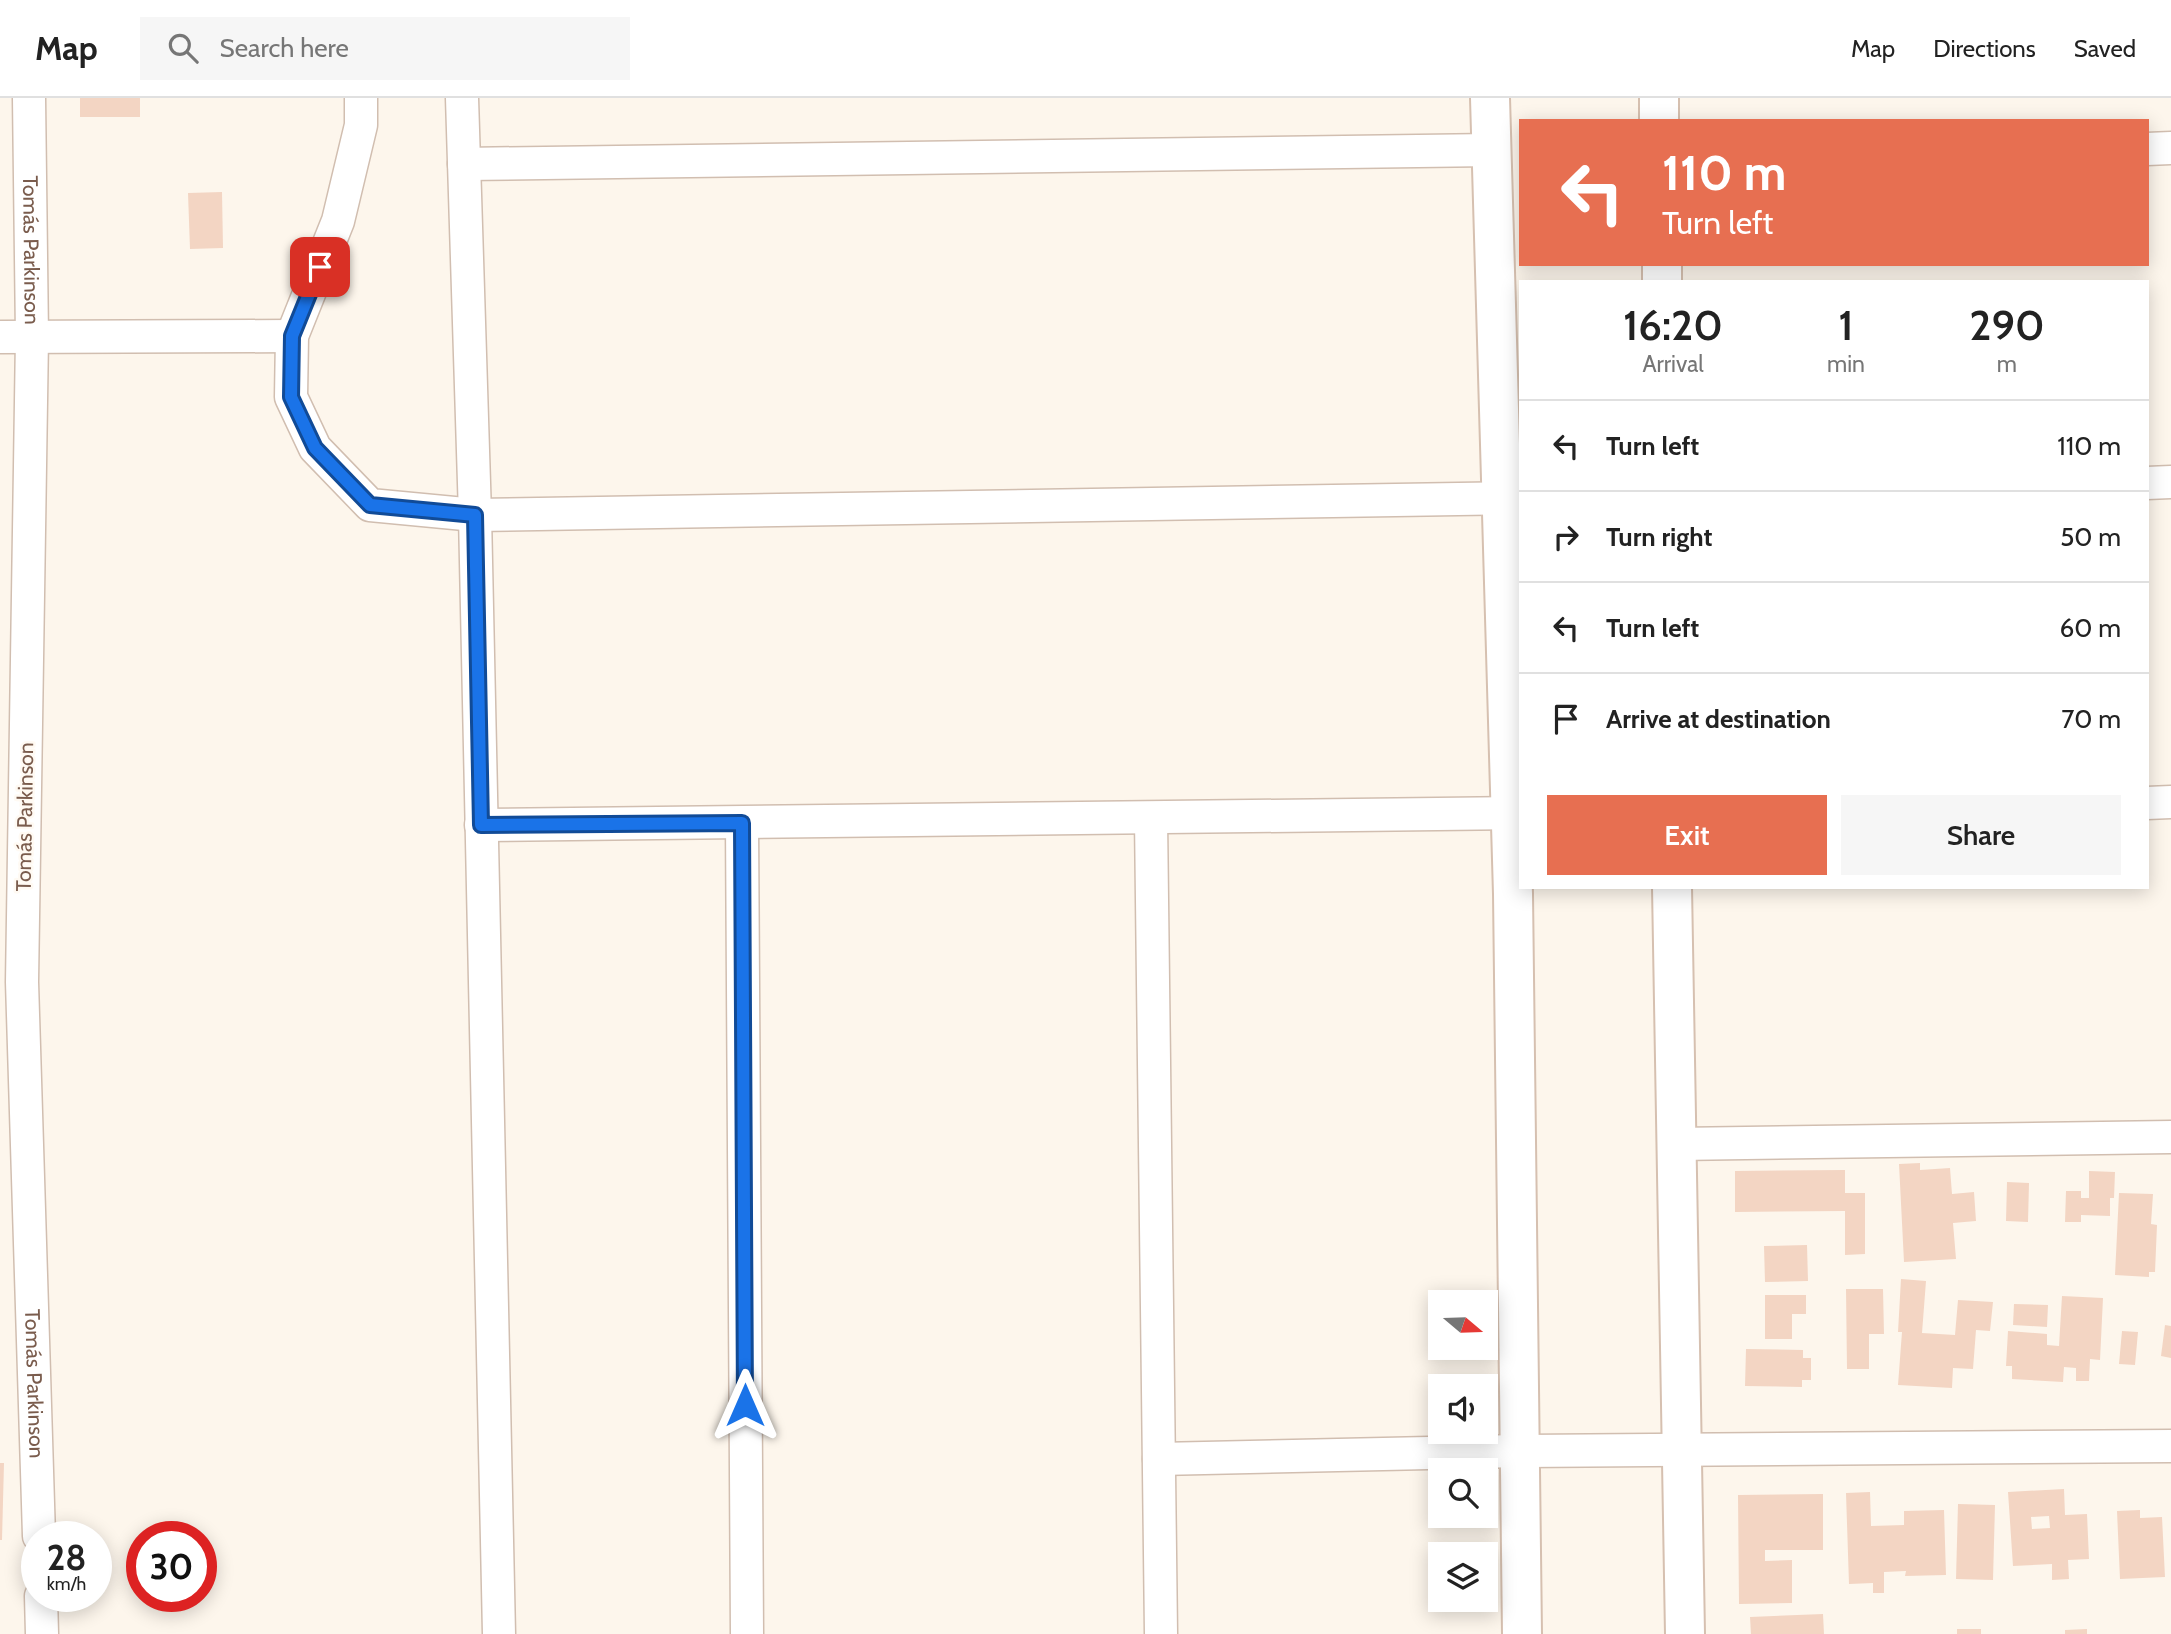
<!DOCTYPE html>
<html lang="en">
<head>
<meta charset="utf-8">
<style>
  :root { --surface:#fff; --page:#f6f6f6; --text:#222; --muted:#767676; --line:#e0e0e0; --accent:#e76f51 }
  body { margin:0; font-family:Cabin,sans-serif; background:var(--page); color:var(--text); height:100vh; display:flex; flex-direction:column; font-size:26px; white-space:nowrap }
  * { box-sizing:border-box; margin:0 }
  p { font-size:23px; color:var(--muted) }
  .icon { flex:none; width:38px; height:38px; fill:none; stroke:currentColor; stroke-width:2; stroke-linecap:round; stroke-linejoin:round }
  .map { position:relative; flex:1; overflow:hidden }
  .sheet { position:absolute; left:1519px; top:182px; width:630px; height:609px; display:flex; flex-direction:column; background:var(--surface); border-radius:0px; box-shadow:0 4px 18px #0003 }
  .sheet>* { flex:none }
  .hud { position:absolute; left:1519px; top:21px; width:630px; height:147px; border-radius:0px; box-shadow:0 4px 18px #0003; background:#e76f51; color:#fff; overflow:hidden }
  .needle { width:46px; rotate:109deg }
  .fabs { position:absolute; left:1428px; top:1192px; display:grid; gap:14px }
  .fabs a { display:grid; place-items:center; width:70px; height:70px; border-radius:0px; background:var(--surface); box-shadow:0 4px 18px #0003; font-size:35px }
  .speed { position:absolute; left:21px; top:1423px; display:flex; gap:14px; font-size:35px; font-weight:700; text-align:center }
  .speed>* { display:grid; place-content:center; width:91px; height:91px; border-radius:50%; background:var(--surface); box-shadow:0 4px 18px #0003; line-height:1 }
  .speed small { font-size:18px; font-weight:400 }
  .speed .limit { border:10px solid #d22; background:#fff; color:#111 }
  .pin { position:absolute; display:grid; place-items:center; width:60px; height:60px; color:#fff; margin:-30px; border-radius:14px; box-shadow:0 4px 10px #0006 }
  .me { position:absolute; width:77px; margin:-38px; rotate:0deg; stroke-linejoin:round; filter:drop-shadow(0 0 5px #0008) }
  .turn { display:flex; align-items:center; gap:24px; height:147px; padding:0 28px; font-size:32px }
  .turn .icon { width:91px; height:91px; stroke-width:2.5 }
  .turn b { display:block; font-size:49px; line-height:60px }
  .eta { display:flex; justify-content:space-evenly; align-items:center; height:119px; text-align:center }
  .eta b { font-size:42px; font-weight:600; line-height:49px }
  .button { display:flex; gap:14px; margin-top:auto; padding:14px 28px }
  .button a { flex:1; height:80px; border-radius:0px; background:var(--accent); color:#fff; font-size:28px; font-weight:600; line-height:80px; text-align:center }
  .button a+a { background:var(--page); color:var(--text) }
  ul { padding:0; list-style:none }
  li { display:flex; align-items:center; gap:21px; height:91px; padding:0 28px; border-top:2px solid var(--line) }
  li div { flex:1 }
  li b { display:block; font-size:26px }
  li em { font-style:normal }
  header { display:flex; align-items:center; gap:42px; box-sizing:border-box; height:98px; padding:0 35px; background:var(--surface); border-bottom:2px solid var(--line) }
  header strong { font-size:33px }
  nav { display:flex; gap:38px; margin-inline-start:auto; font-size:24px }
  .search { width:490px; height:63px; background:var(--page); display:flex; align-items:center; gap:18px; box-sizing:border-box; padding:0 24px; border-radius:0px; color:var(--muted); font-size:26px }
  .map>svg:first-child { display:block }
</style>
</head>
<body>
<header>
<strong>Map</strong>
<div class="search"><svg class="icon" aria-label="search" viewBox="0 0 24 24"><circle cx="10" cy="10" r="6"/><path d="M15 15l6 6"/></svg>Search here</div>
<nav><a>Map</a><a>Directions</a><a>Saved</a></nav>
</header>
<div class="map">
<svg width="2171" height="1536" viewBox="0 0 2171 1536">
  <rect width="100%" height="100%" fill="#fdf6ec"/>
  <g fill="#f3d5c3" fill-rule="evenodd">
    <rect x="80" y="0" width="60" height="19"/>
    <polygon points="222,94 223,150 190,151 188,95"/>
    <polygon points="1920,1065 1920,1072 1950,1070 1952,1096 1974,1094 1976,1123 1953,1125 1956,1161 1904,1164 1899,1066"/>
    <polygon points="1845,1072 1845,1095 1865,1095 1865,1156 1845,1157 1845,1113 1735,1114 1735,1073"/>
    <polygon points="2089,1073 2115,1074 2114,1100 2110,1100 2110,1118 2081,1117 2081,1124 2065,1124 2066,1093 2081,1093 2081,1100 2089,1100"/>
    <polygon points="2007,1084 2029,1085 2028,1124 2006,1123"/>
    <polygon points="2119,1095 2153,1096 2151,1126 2157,1127 2155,1174 2149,1174 2149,1179 2115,1177"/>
    <polygon points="1807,1147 1808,1183 1765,1184 1764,1148"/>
    <polygon points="1901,1181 1926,1183 1922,1235 1955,1237 1958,1202 1993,1204 1990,1233 1976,1232 1973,1271 1953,1270 1952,1290 1898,1287 1902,1234 1898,1234"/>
    <polygon points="1846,1191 1883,1191 1884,1236 1869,1236 1869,1271 1847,1271"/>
    <polygon points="1765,1197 1806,1197 1806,1216 1792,1216 1792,1241 1765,1241"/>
    <polygon points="2062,1198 2103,1200 2100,1262 2090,1261 2089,1283 2076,1283 2076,1270 2064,1269 2063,1284 2012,1281 2012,1268 2006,1268 2008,1233 2047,1236 2047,1247 2059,1248"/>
    <polygon points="2014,1206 2048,1207 2047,1229 2013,1227"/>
    <polygon points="2165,1227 2171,1228 2171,1260 2161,1258"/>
    <polygon points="2122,1233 2138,1234 2135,1267 2119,1266"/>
    <polygon points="1746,1251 1803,1252 1803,1260 1811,1260 1811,1282 1802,1282 1802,1289 1745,1288"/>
    <polygon points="0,1365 4,1365 2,1442 0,1442"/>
    <path d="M2064 1391 2065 1417 2087 1416 2089 1461 2068 1462 2069 1481 2052 1482V1466L2013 1468 2008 1394ZM2049 1418 2050 1430 2032 1431 2031 1419Z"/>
    <polygon points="1870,1394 1871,1428 1904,1427 1904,1413 1944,1412 1946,1477 1905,1478 1906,1473 1884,1474 1884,1495 1873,1495 1873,1485 1849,1486 1846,1395"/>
    <polygon points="1823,1396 1823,1452 1765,1452 1765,1463 1792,1462 1792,1505 1739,1506 1738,1397"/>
    <polygon points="1958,1406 1995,1407 1993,1482 1956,1481"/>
    <polygon points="2140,1412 2140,1420 2162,1419 2165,1479 2120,1481 2117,1413"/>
    <polygon points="1823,1516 1824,1536 1751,1536 1750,1519"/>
    <rect x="1957" y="1531" width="24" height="5"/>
    <polygon points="2087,1531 2087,1536 2065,1536 2065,1532"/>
  </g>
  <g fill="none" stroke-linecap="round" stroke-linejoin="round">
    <defs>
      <g id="street">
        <path id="s1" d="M29 0 32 239 22 884 39 1438"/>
        <polyline points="361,0 361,27 338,123 292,238 291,299 315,350 370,407 475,417 1521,400"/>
        <polyline points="462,0 475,417 499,1536"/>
        <polyline points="2147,51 2171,50"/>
        <polyline points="464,66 1492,52"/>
        <polyline points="0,239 292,238"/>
        <polyline points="2147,385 2171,384"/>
        <polyline points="2147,705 2171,704"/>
        <polyline points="1151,720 1161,1536"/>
        <polyline points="742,725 747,1536"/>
        <polyline points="481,727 1521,715"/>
        <polyline points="1677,1046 2171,1039"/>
        <polyline points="1159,1361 1519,1353 2171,1348"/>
        <polyline points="41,1498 42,1536"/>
      </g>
      <g id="secondary">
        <polyline points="1490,0 1513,796 1522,1536"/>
        <polyline points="1659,0 1659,23"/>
        <polyline points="1662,166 1662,184"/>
        <polyline points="1672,789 1685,1536"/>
      </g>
    </defs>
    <use href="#street" stroke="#d1beb0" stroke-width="35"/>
    <use href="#secondary" stroke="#d6c0b0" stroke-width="42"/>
    <use href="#street" stroke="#fff" stroke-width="32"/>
    <use href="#secondary" stroke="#fff" stroke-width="38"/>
  </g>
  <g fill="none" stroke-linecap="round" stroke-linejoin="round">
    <defs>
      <polyline id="route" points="320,169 292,238 291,299 315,350 370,407 475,417 481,727 742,725 745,1307"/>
    </defs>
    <use href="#route" stroke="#114b97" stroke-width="18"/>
    <use href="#route" stroke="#1a73e8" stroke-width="12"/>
  </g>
  <g text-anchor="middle" stroke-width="5" stroke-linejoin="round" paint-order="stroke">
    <g font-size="21" fill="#7a5c4d" stroke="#fffaf3">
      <text dy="7" stroke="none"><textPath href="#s1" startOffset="152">Tomás Parkinson</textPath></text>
      <text transform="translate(25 719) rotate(-89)" y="7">Tomás Parkinson</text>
      <text dy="7" stroke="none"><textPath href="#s1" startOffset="1286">Tomás Parkinson</textPath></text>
    </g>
  </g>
</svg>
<div class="fabs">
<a><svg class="needle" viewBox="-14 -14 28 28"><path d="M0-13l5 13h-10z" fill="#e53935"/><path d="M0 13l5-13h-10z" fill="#767676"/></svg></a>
<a><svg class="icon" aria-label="sound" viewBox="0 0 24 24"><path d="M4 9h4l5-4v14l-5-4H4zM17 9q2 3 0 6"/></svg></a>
<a><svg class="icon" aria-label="search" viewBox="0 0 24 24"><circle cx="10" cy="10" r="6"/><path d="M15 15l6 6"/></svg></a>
<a><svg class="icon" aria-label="layers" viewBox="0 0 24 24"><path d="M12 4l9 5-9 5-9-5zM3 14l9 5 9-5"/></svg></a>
</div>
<div class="speed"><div>28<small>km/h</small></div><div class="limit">30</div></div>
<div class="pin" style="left:320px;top:169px;background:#d93025"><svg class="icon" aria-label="arrive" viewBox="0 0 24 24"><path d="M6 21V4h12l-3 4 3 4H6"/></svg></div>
<svg class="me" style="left:745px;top:1307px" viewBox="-20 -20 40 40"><path d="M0-17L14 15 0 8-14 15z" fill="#1a73e8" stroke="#fff" stroke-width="4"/></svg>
<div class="hud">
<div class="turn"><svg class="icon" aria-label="left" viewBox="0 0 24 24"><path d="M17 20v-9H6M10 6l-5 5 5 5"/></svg><div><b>110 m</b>Turn left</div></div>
</div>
<section class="sheet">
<div class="eta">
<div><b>16:20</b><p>Arrival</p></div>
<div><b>1</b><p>min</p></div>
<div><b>290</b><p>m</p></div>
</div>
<ul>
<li><svg class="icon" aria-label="left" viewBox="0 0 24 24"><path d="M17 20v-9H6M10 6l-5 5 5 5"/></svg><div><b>Turn left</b></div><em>110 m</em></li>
<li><svg class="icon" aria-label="right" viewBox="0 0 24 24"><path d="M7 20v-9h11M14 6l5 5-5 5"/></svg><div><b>Turn right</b></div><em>50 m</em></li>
<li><svg class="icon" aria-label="left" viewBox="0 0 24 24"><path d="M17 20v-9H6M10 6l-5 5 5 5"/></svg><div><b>Turn left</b></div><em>60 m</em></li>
<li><svg class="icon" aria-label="arrive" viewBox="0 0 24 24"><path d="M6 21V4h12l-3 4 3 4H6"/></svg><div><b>Arrive at destination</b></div><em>70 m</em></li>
</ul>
<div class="button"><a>Exit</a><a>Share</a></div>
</section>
</div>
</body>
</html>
